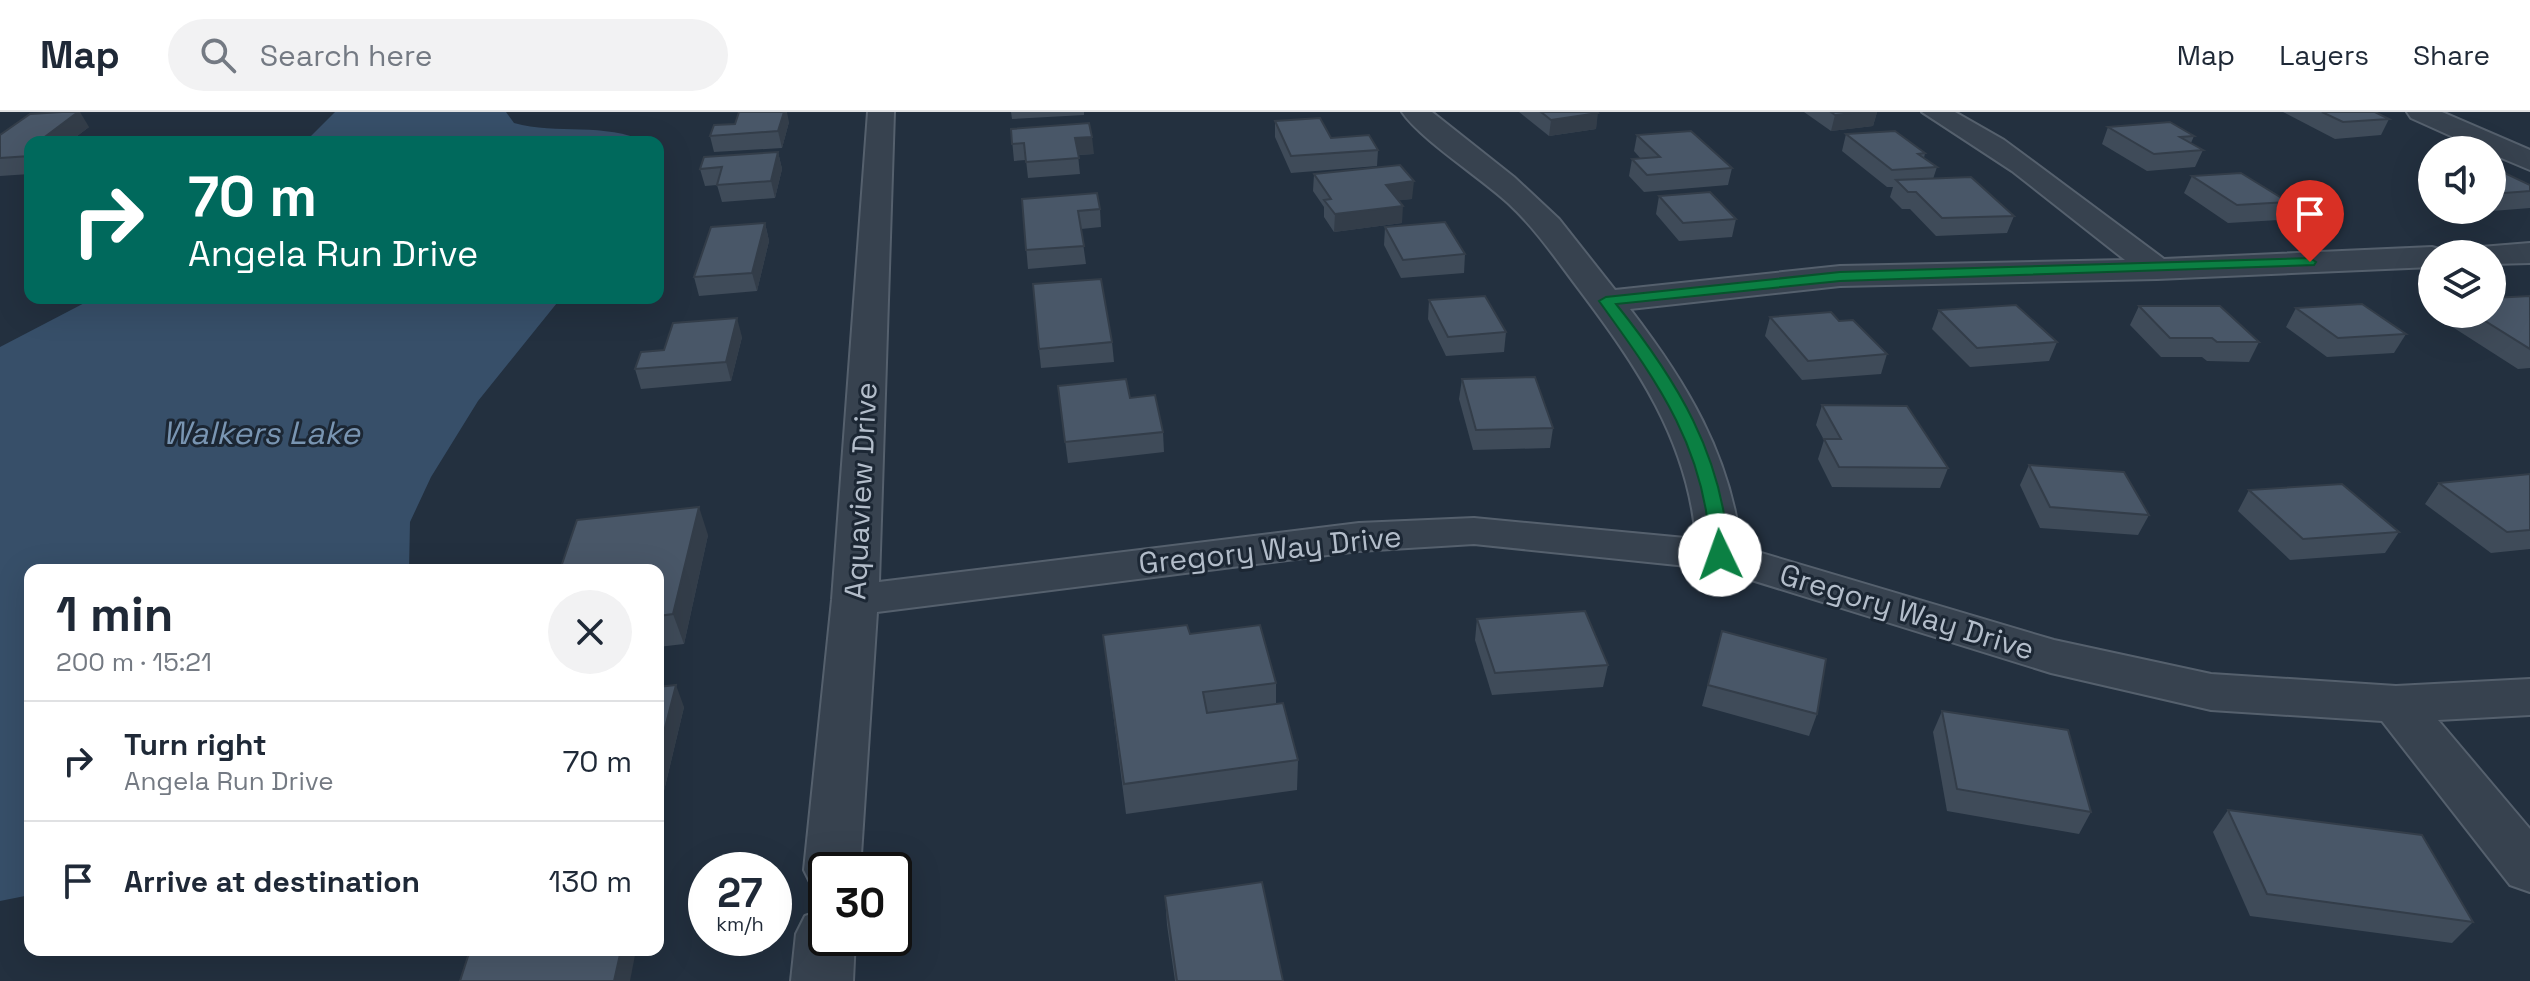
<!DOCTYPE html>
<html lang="en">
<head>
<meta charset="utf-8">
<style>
  :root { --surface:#fff; --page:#f2f2f3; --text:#1f2937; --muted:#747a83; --line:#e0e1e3 }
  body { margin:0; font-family:"Space Grotesk",sans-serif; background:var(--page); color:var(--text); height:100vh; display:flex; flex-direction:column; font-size:30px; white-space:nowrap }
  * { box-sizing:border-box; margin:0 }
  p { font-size:26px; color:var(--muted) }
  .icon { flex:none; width:44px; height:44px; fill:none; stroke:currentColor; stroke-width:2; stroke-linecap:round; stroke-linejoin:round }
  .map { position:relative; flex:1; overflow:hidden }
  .side { position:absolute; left:24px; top:452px; width:640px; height:392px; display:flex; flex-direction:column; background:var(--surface); border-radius:16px; box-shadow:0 8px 32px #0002 }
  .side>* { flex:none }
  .hud { position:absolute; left:24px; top:24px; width:640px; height:168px; border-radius:16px; box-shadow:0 8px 32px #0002; background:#00695c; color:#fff; overflow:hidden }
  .buttons { position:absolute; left:2418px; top:24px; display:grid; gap:16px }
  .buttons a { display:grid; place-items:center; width:88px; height:88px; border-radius:50%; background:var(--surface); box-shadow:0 8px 32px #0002; font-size:40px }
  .speed { position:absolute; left:688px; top:740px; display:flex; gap:16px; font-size:40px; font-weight:700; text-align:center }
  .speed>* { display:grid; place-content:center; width:104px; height:104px; border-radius:50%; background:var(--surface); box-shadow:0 8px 32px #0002; line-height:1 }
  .speed small { font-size:20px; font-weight:400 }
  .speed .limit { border:4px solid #111; border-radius:12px; background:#fff; color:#111 }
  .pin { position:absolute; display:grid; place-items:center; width:68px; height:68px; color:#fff; margin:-82px -34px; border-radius:50% 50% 50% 0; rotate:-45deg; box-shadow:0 0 8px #0007 }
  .pin .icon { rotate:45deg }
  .me { position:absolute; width:88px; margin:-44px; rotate:357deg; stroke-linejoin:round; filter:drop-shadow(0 0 6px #0008) }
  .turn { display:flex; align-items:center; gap:28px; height:168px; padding:0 32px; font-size:36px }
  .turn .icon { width:104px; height:104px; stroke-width:2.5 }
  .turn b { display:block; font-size:56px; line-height:68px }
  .round { display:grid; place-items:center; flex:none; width:84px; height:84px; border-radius:42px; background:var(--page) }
  .overview { display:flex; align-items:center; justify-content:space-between; height:136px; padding:0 32px }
  h1 { font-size:48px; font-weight:700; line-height:60px }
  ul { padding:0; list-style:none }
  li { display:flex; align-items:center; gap:24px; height:120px; padding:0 32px; border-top:2px solid var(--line) }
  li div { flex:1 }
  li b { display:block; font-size:30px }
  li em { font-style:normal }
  header { display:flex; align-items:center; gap:48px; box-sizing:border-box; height:112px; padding:0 40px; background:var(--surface); border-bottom:2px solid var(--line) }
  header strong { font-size:38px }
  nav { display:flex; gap:44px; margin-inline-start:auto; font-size:28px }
  .search { width:560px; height:72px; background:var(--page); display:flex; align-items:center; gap:20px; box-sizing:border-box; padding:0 28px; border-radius:44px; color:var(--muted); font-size:30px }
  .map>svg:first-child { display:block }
</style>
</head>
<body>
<header>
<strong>Map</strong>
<div class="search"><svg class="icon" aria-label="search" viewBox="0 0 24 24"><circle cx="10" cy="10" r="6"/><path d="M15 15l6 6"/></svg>Search here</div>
<nav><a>Map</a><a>Layers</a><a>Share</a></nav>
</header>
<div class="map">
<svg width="2530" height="869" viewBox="0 0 2530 869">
  <rect width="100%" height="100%" fill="#23303f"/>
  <g fill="#374f69">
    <path d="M335 0H506L514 11C557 23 605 10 646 30H305Z"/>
    <polygon points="94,186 561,186 478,289 431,365 410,410 409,458 30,458 30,783 0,789 0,235"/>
  </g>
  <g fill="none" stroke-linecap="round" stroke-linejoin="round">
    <defs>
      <g id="street">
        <path d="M868 0H894L879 470 1359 411 1474 406 1696 427C1688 328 1636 253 1578 176 1556 147 1536 117 1508 91 1481 66 1420 27 1402 0H1432L1514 65 1559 107 1615 178 1840 154 2125 148 2012 59 1922 0H1955L2004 28 2164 147 2432 135 2443 138 2446 142H2432V155L2157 167 1840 174 1630 197C1686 270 1730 342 1741 435L2054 528 2211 562 2396 574 2530 567V603L2438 608 2530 717V780L2510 773 2382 609 2211 598 2051 561 1716 457 1474 432 1359 439 877 500 860 758H826V779L812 774 804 758 832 488Z"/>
        <polygon points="2407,0 2442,0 2530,38 2530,58 2492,42 2492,38 2482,38 2411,6"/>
        <polygon points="2530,131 2530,151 2492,152 2492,142 2476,142 2481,135"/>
        <polygon points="826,797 826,826 855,826 853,869 791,869 796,822 805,804"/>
      </g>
    </defs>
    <use href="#street" stroke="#55606d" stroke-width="4"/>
    <use href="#street" fill="#37424f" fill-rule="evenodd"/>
  </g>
  <g fill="#3f4b59">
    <polygon points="1011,0 1084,0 1084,3 1012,7"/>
    <polygon points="1519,0 1597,0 1596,17 1549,24"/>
    <polygon points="1804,0 1877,0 1873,14 1831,19"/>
    <polygon points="2283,0 2375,0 2389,7 2381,23 2335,27"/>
    <polygon points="1275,9 1331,26 1378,38 1377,54 1291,61 1275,25"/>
    <polygon points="789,10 782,36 714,40 710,24"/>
    <polygon points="89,15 69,30 30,30 30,62 0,64 0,23"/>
    <polygon points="2108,15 2194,24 2191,31 2203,38 2195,55 2147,59 2102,32"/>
    <polygon points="1011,17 1094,42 1078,43 1080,62 1028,66 1026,48 1014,49"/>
    <polygon points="1846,22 1925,41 1924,46 1937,55 1933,67 2014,104 2007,121 1936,124 1910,97 1902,97 1890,85 1893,75 1887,75 1842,39"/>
    <polygon points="1637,23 1732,56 1728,73 1644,80 1629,64 1632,47 1641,47 1634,39"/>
    <polygon points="778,40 782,57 775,86 722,90 717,73 705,74 700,57"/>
    <polygon points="2492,55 2530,73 2530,96 2480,100 2476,98 2492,98"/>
    <polygon points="2432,56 2432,75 2423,71"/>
    <polygon points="1314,62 1412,87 1398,88 1402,111 1334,120 1324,105 1324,95 1313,79"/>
    <polygon points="2192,64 2288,90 2279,108 2228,111 2184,81"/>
    <polygon points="1659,84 1736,107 1732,125 1679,129 1656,102"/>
    <polygon points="1022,87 1100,97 1101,115 1081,117 1086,152 1028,157"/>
    <polygon points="765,111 769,129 757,179 699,184 694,165"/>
    <polygon points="1385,115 1465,142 1464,161 1401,166 1384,133"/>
    <polygon points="2530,184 2530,256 2518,257 2440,207 2444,202 2492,202"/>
    <polygon points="1429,188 1506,220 1504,240 1446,244 1428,207"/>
    <polygon points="2139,194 2259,230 2249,250 2207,249 2202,245 2161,245 2130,213"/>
    <polygon points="2296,196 2406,222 2394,241 2327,245 2286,215"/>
    <polygon points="1939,198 2057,230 2049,249 1970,255 1932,217"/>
    <polygon points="1770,205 1839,209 1887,242 1881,262 1802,268 1765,224"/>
    <polygon points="742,225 731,269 641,277 635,257 664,238"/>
    <polygon points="1112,230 1114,250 1041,256 1039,237"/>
    <polygon points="1462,267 1553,316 1550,336 1473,338 1459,287"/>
    <polygon points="1058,274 1130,286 1163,320 1164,340 1068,351"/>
    <polygon points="1822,293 1948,356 1940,376 1832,375 1818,347 1824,328 1816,313"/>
    <polygon points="2029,353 2149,403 2138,423 2040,416 2020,373"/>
    <polygon points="2530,362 2530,437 2491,441 2425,392 2439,371"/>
    <polygon points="2249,378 2399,420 2385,441 2290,448 2238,399"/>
    <polygon points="708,423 684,532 658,535 658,458"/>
    <polygon points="1477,507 1608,553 1603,575 1492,583 1475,528"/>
    <polygon points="1722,519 1817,602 1809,624 1702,594"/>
    <polygon points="1190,522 1276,571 1276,592 1298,648 1297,678 1126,702 1103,523"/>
    <polygon points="658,575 684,595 663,683 658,684"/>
    <polygon points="1942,599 2091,700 2079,722 1947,699 1933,620"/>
    <polygon points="2228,698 2473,810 2452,831 2250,804 2213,720"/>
    <polygon points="1165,784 1283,869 1175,869 1167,813"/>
  </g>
  <g fill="#333d49">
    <polygon points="78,0 80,0 89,15 69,30 38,30"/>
    <polygon points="784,0 787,0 789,10 782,36 778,19"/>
    <polygon points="1861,0 1877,0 1873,14 1831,19 1835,3"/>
    <polygon points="1598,1 1596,17 1549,24 1551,8"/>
    <polygon points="1092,25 1094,42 1077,43 1075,26"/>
    <polygon points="778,40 782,57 775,86 771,69"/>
    <polygon points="1414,69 1412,87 1385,90 1386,73"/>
    <polygon points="1403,94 1402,111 1334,120 1335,102"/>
    <polygon points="765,111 769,129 757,179 752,161"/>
    <polygon points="737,206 742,225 731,269 726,250"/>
    <polygon points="699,395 708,423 684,532 673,502"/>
    <polygon points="676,573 684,595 663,683 658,672 658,643"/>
    <polygon points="621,838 636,838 630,869 614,869"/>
  </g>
  <g fill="#495768" stroke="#333d49" stroke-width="2">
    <polygon points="62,0 78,0 38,30 30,30 30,44 0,46 0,23 30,2"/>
    <polygon points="739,0 784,0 778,19 710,24 714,13 735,12"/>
    <polygon points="1541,0 1597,0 1598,1 1551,8"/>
    <polygon points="1831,0 1861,0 1835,3"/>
    <polygon points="2322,0 2375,0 2389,7 2343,10"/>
    <polygon points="1320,6 1331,26 1369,23 1378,38 1291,44 1275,9"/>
    <polygon points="2170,10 2194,24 2180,25 2203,38 2154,42 2108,15"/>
    <polygon points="1089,11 1092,25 1075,26 1079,46 1026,50 1024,31 1012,32 1011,17"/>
    <polygon points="1691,19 1732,56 1647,63 1632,47 1660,45 1637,23"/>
    <polygon points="1895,19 1925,41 1918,42 1937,55 1892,58 1846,22"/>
    <polygon points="778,40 771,69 717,73 722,55 700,57 704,45"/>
    <polygon points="1400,53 1414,69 1386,73 1403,94 1335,102 1324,88 1331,87 1314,62"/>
    <polygon points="2492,55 2530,73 2530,79 2492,82"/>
    <polygon points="2241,61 2288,90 2237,93 2192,64"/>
    <polygon points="1971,65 2014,104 1942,106 1916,80 1908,80 1896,68"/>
    <polygon points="1710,80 1736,107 1683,111 1659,84"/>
    <polygon points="1097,81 1100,97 1078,99 1084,134 1026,138 1022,87"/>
    <polygon points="1445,110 1465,142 1403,148 1385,115"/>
    <polygon points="765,111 752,161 694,165 711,115"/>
    <polygon points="1101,167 1112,230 1039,237 1033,172"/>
    <polygon points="1485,184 1506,220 1448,225 1429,188"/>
    <polygon points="2530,184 2530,237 2474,202 2492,202 2492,186"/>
    <polygon points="2362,192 2406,222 2338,226 2296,196"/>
    <polygon points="2016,193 2057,230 1977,236 1939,198"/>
    <polygon points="2139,194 2220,194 2259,230 2217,230 2212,226 2170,226"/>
    <polygon points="1831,200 1839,209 1853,208 1887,242 1808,249 1770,205"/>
    <polygon points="737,206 726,250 635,257 641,240 664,238 673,211"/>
    <polygon points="1535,265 1553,316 1476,318 1462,267"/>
    <polygon points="1126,267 1130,286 1155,283 1163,320 1065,330 1058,274"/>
    <polygon points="1822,293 1907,294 1948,356 1839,355 1824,327 1841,327"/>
    <polygon points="2029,353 2124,360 2149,403 2050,395"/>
    <polygon points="2530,362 2530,418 2507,420 2439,371"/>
    <polygon points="2342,372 2399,420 2303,427 2249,378"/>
    <polygon points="699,395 673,502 658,504 658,458 560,458 577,408"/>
    <polygon points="1585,499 1608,553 1495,561 1477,507"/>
    <polygon points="1187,513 1190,522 1260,513 1276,571 1203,580 1207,601 1283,591 1298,648 1124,672 1103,523"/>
    <polygon points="1722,519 1826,547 1817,602 1708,573"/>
    <polygon points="676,573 658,643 658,575"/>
    <polygon points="1942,599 2068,618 2091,700 1957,677"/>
    <polygon points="2228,698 2422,723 2473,810 2267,782"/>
    <polygon points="1262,770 1283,869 1177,869 1165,784"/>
    <polygon points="470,838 621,838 614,869 460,869"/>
  </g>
  <path fill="#0b8043" stroke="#07532c" stroke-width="2" d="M2310 146 2316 150 2314 153 1840 169 1616 192C1677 268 1723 343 1729 443L1720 449 1711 443C1706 336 1659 272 1599 189L1606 185 1840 160Z"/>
  <g text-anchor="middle" stroke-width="6" stroke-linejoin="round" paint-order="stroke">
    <g font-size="30" fill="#b3bdca" stroke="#1c2734">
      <text transform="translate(861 379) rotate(-87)" y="10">Aquaview Drive</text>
      <text transform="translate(1270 438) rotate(-6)" y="10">Gregory Way Drive</text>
      <text transform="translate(1907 500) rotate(17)" y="10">Gregory Way Drive</text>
    </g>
    <g font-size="32" font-style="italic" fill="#7995b2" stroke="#1c2734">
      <text x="261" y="332">Walkers Lake</text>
    </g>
  </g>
</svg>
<div class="buttons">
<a><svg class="icon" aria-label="sound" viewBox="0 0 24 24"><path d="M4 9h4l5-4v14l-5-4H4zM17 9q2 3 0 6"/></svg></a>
<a><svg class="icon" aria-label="layers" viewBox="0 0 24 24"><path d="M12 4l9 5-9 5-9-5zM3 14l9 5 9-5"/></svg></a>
</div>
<div class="speed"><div>27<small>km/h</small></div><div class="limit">30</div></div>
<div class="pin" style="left:2310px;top:150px;background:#d93025"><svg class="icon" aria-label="arrive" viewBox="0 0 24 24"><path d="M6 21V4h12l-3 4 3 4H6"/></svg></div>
<svg class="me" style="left:1720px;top:443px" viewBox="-20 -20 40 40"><circle r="19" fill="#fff"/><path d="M0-13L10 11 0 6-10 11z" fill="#0b8043"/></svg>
<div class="hud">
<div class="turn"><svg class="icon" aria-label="right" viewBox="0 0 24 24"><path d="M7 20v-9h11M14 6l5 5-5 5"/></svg><div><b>70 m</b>Angela Run Drive</div></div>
</div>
<section class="side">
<div class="overview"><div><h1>1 min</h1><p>200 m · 15:21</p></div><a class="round"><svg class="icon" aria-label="close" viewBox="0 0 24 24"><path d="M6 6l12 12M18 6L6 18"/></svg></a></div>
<ul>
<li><svg class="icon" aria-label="right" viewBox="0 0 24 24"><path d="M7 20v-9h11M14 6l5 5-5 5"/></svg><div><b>Turn right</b><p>Angela Run Drive</p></div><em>70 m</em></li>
<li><svg class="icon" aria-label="arrive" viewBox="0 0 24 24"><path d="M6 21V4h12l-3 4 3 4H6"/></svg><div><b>Arrive at destination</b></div><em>130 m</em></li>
</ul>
</section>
</div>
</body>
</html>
